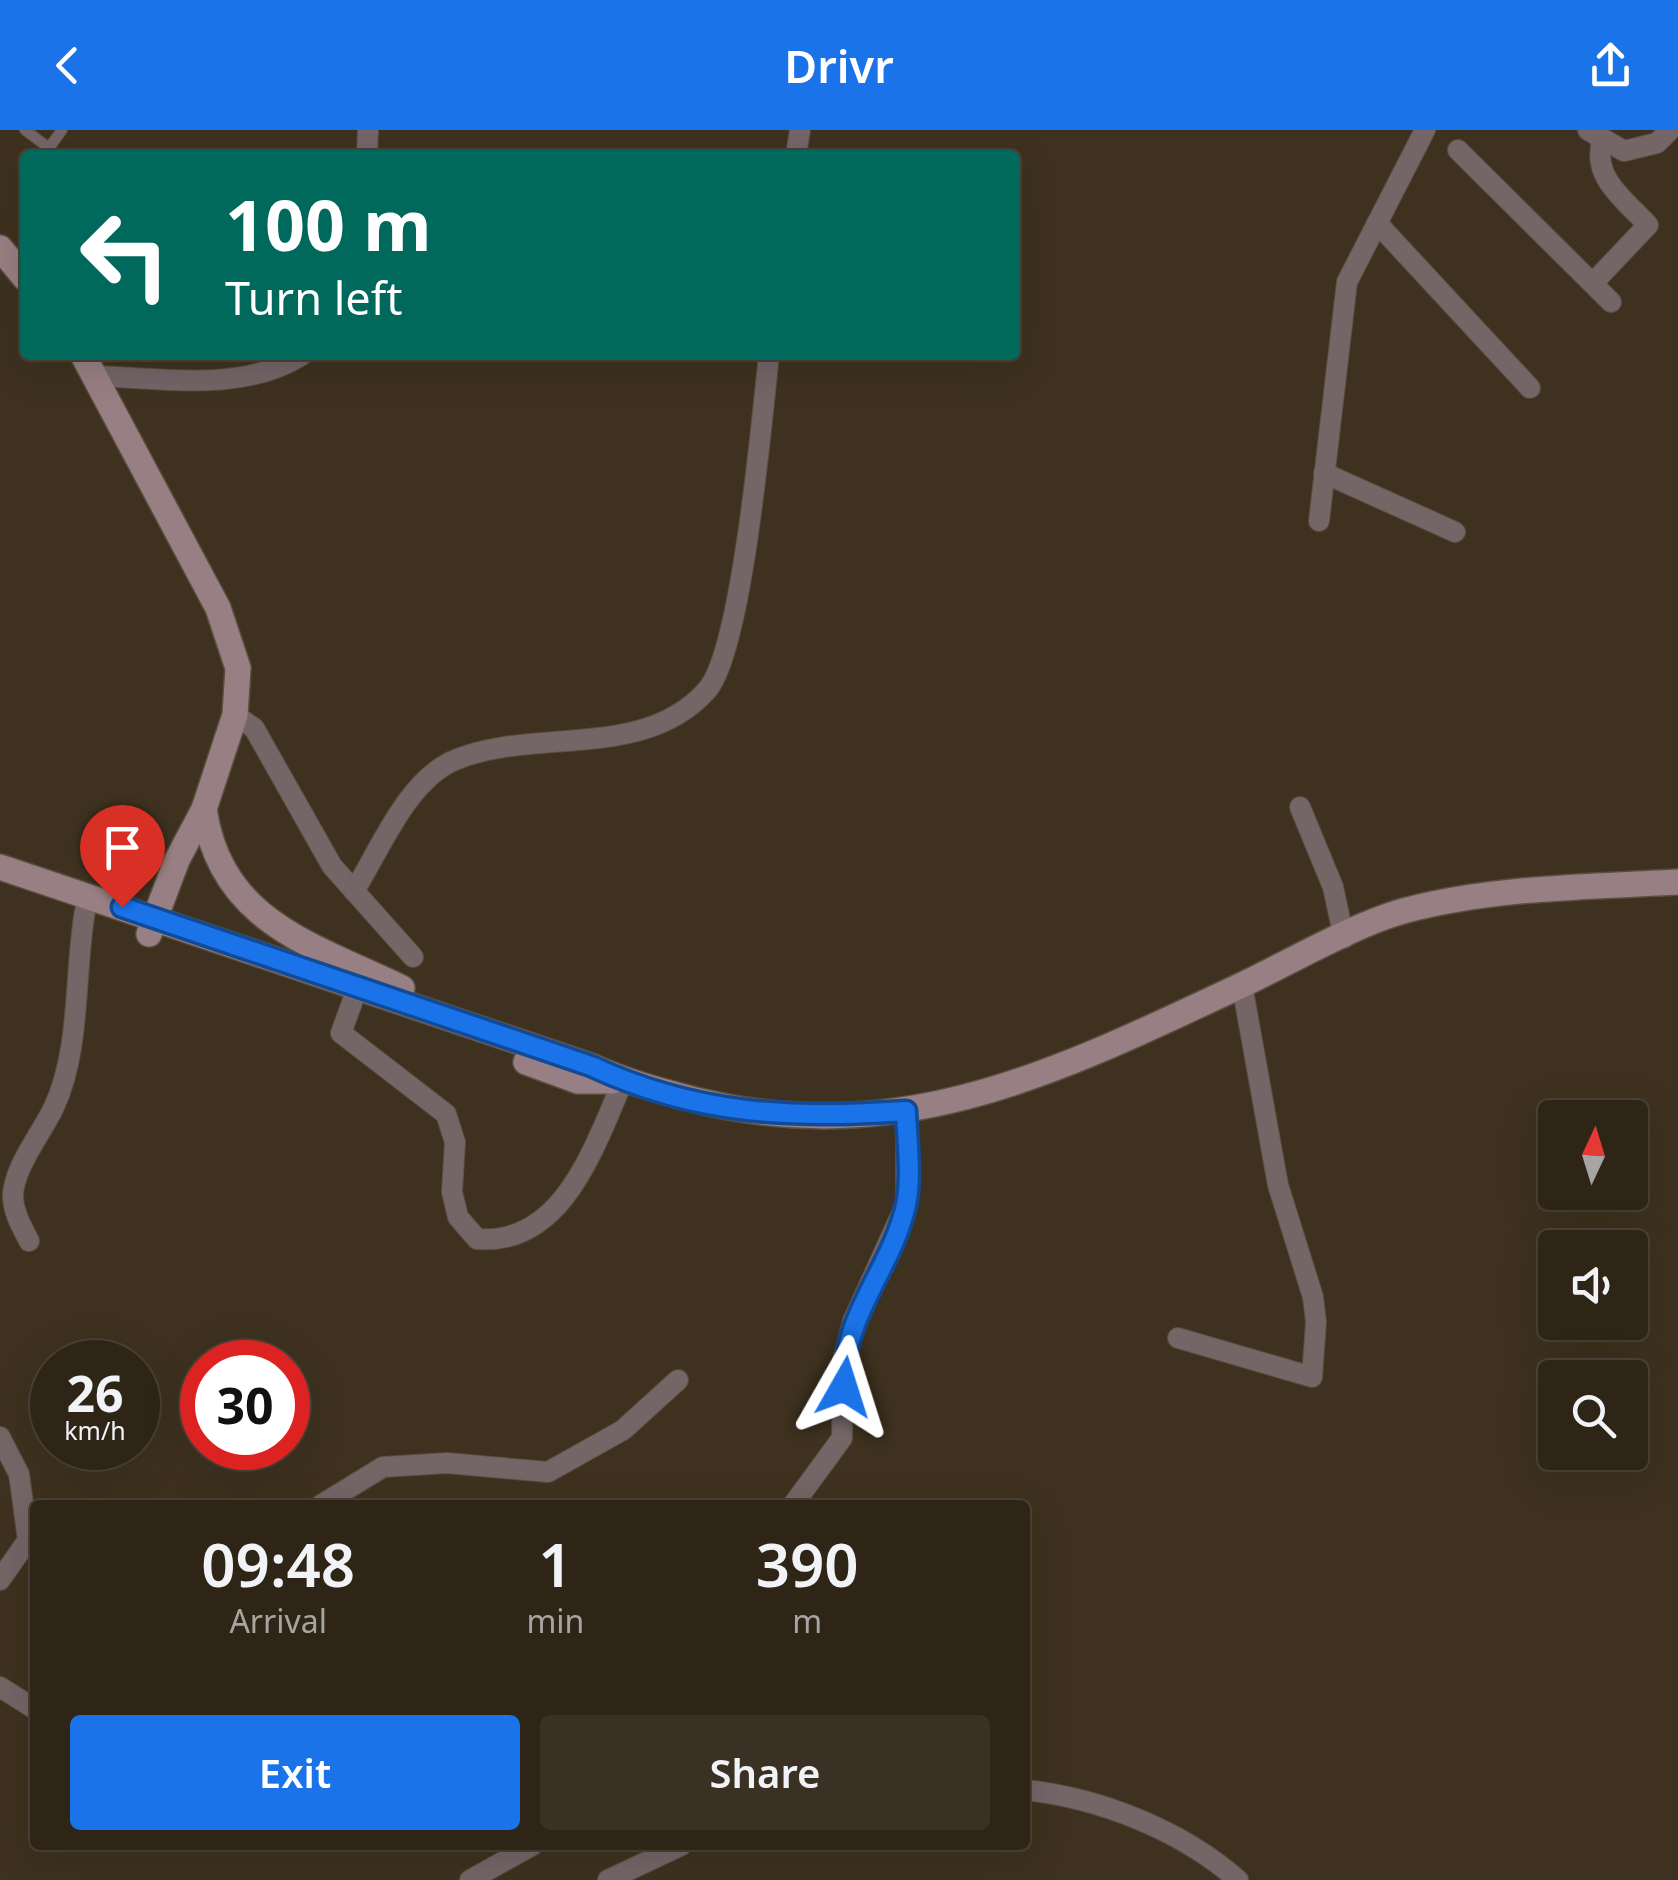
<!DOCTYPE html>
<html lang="en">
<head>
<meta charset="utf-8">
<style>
  :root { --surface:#2e2517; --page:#3a3124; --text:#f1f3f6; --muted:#a7a5a1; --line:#494236; --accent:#1a73e8 }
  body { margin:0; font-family:"Noto Sans",sans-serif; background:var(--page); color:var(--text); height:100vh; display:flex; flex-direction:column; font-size:38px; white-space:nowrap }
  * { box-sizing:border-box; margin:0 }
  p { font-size:32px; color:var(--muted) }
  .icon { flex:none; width:55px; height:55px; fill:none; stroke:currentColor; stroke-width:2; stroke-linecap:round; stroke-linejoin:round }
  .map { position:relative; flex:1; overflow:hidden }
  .side { position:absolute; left:30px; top:1370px; width:1000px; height:350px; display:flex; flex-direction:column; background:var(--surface); border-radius:10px; box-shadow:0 10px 40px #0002,0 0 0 2px var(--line) }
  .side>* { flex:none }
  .top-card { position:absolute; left:20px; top:20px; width:1000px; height:210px; border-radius:10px; box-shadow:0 10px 40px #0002,0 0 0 2px var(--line); background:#00695c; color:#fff; overflow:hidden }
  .needle { width:65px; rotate:4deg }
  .fabs { position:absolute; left:1538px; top:970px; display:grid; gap:20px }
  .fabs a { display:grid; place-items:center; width:110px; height:110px; border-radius:10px; background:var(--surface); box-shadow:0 10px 40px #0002,0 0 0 2px var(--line); font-size:50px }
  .speed { position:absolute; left:30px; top:1210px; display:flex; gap:20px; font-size:50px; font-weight:700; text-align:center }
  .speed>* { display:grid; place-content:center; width:130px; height:130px; border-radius:50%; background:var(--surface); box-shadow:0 10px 40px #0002,0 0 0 2px var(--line); line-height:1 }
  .speed small { font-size:25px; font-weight:400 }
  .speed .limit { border:15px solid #d22; background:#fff; color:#111 }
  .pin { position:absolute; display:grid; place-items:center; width:85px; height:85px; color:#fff; margin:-102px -42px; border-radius:50% 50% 50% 0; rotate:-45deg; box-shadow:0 0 10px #0007 }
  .pin .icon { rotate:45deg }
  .me { position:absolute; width:110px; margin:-55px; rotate:6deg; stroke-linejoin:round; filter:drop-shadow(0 0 8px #0008) }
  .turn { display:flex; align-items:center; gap:35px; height:210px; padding:0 40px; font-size:45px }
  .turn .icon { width:130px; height:130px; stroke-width:2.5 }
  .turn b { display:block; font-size:70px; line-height:85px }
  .eta { display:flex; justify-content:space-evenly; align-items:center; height:170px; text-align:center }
  .eta b { font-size:60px; font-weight:600; line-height:70px }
  .cta { display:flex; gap:20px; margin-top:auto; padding:20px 40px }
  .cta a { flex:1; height:115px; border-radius:10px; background:var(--accent); color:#fff; font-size:40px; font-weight:600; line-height:115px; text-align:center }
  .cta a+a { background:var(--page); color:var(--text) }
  header { display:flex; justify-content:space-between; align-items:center; height:130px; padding:0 40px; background:var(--accent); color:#fff; font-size:45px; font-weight:600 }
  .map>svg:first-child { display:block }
</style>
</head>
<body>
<header><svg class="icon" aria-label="back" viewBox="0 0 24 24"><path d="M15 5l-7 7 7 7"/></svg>Drivr<svg class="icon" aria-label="share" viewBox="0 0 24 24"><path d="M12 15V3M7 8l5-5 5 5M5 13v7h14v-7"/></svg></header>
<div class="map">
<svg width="1678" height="1750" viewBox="0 0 1678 1750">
  <rect width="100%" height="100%" fill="#3e311f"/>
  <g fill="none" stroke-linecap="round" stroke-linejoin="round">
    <defs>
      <polyline id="service" points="25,0 49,18 62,0"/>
      <g id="minor">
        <polyline points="1588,0 1624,21 1657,13 1670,0"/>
        <polyline points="1458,20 1611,172"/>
        <polyline points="367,25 368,0"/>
        <polyline points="796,25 800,0"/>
        <polyline points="1377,93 1530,258"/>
        <path d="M1593 153 1648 95C1624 69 1590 46 1603 9"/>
        <path d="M94 246C161 248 243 263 302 225"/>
        <polyline points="1324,343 1455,402"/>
        <polyline points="1319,391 1347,152 1425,0"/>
        <polyline points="235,585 254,598 332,736 413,827"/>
        <polyline points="1300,677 1333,757 1344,808"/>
        <path d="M354 761C380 720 407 650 455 630 533 597 645 631 707 560 742 521 762 287 769 225"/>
        <path d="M353 870 341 903 446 984 455 1012 452 1062 458 1087 477 1109C563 1116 594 1017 623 951"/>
        <path d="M29 1111C22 1097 14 1084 13 1068 12 1039 42 1003 54 977 81 919 74 844 85 781"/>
        <polyline points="1178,1208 1312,1247 1316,1192 1313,1167 1278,1055 1242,855"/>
        <polyline points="0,1307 19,1344 28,1410 0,1450"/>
        <polyline points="321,1375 383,1337 447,1333 548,1342 623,1300 678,1250"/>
        <polyline points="793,1375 842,1308 843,1229 853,1191 906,1074 906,981"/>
        <polyline points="0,1557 35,1579"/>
        <path d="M1025 1660C1100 1668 1181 1700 1238 1750"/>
        <polyline points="470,1750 533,1715"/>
        <polyline points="608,1750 682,1715"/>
      </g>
      <g id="secondary">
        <polyline points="0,118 25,148"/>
        <polyline points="83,225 218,478 238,538 235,585 204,679 177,730 149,804"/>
        <path d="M204 679C221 792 311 814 402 858"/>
        <path d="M0 737 591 936C624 951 657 960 692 969 899 1022 1059 941 1242 855 1290 832 1357 793 1407 780 1495 757 1588 757 1678 752"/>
        <polyline points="526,932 578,951 613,951"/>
      </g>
    </defs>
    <use href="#service" stroke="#5b4e3e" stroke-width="12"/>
    <use href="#minor" stroke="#5b4e3e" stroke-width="22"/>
    <use href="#secondary" stroke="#5b4e3e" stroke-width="28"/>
    <use href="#service" stroke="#746567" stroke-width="10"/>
    <use href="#minor" stroke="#746567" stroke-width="20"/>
    <use href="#secondary" stroke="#987f83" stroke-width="25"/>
  </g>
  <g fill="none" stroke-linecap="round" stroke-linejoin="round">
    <defs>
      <path id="route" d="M122 777 591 936C696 985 793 989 906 981 907 1010 912 1046 906 1075 891 1141 842 1184 844 1257"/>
    </defs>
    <use href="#route" stroke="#114b97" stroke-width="25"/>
    <use href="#route" stroke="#1a73e8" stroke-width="18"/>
  </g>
</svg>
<div class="fabs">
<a><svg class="needle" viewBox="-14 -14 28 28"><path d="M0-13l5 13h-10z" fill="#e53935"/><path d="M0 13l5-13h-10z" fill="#a7a5a1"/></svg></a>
<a><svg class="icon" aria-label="sound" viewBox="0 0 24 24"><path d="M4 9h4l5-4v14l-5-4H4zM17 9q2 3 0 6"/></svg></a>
<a><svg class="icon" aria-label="search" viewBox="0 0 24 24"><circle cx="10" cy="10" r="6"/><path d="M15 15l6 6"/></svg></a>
</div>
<div class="speed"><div>26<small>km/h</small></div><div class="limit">30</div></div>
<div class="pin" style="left:122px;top:777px;background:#d93025"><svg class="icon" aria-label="arrive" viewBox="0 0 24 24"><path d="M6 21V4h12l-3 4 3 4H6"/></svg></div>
<svg class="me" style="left:844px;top:1257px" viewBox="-20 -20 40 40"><path d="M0-17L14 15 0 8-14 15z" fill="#1a73e8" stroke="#fff" stroke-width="4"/></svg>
<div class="top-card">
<div class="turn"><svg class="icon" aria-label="left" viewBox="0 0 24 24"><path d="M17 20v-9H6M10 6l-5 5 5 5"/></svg><div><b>100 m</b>Turn left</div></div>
</div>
<section class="side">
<div class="eta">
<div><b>09:48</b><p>Arrival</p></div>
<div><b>1</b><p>min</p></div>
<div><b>390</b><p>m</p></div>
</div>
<div class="cta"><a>Exit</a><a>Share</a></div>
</section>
</div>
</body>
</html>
